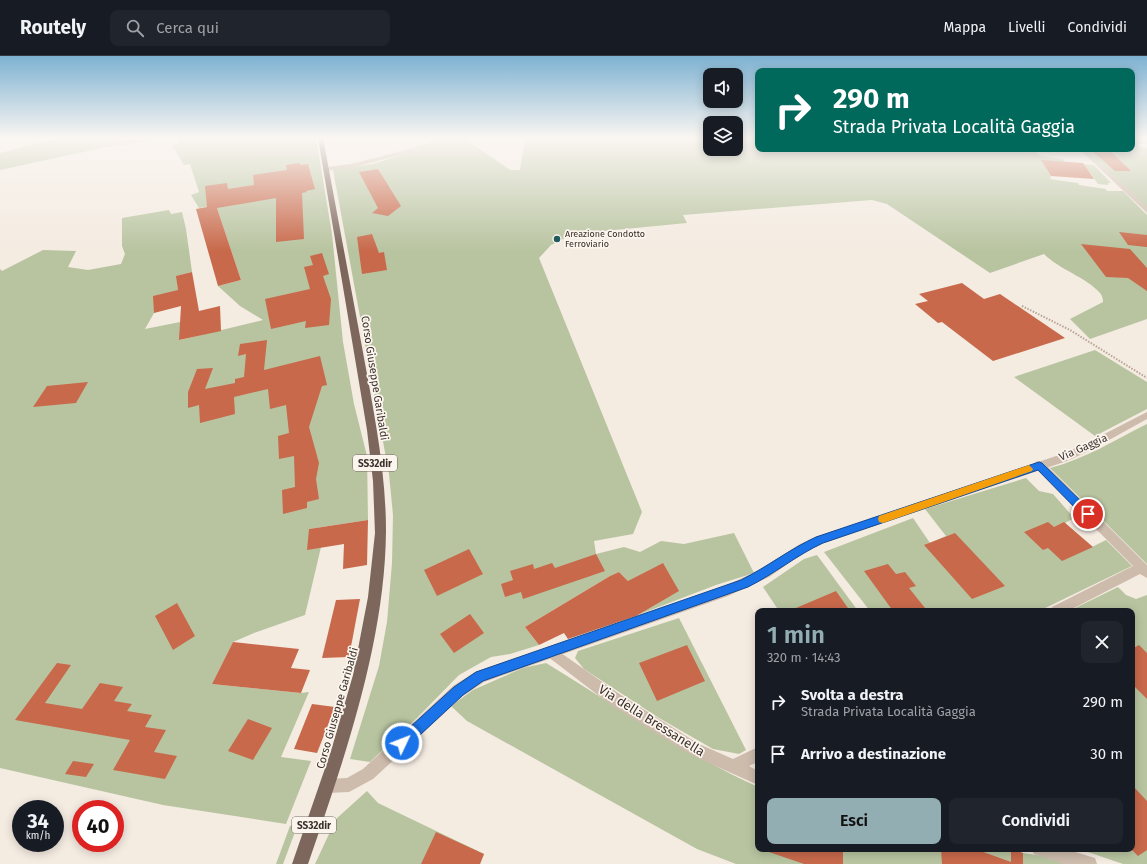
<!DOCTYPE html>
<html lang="it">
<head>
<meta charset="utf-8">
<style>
  :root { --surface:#171b24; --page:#20242c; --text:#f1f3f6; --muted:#9ea1a6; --line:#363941; --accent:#92aeb2 }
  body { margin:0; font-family:"Fira Sans",sans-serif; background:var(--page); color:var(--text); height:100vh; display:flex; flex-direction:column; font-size:15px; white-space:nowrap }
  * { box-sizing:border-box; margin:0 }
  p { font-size:13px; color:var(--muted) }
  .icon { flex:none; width:22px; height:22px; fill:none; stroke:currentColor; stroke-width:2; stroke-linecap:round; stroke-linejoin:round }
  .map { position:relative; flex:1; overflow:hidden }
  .drawer { position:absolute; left:755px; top:552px; width:380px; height:244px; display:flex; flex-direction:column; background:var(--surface); border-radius:8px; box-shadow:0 2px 10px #0003 }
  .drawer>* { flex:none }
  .guide { position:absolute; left:755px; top:12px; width:380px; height:84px; border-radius:8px; box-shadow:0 2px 10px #0003; background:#00695c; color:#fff; overflow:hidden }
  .fabs { position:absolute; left:703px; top:12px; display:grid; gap:8px }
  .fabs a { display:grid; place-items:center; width:40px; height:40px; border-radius:8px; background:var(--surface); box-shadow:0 2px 10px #0003; font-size:20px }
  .speed { position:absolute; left:12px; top:744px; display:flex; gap:8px; font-size:20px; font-weight:700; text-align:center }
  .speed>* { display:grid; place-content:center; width:52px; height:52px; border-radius:50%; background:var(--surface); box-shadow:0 2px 10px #0003; line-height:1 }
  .speed small { font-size:10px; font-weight:400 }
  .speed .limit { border:6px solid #d22; background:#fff; color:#111 }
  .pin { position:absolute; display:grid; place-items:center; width:34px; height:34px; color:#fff; margin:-17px; border:2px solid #fff; border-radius:50%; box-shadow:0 1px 4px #0007 }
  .me { position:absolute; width:44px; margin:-22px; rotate:47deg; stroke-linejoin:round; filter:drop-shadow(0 0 3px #0008) }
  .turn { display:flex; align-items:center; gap:14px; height:84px; padding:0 12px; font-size:18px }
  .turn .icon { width:52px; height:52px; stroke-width:2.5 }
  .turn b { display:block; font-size:28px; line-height:34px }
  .round { display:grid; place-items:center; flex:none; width:42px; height:42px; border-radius:8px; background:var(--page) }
  .summary { display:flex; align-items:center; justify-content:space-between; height:68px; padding:0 12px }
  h1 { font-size:24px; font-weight:600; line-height:30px; color:var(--accent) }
  .button { display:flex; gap:8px; margin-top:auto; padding:8px 12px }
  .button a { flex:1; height:46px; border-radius:8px; background:var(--accent); color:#111; font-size:16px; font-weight:600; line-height:46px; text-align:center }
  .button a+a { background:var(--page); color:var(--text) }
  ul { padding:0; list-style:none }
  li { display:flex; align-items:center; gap:12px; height:52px; padding:0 12px }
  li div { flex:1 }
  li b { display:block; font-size:15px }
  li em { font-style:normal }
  header { display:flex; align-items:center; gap:24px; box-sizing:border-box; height:56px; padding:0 20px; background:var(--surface); border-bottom:1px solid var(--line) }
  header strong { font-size:19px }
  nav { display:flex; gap:22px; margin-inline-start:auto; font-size:14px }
  .search { width:280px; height:36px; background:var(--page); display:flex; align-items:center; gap:10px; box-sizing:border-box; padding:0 14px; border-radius:8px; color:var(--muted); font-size:15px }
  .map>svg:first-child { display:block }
</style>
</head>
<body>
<header>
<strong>Routely</strong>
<div class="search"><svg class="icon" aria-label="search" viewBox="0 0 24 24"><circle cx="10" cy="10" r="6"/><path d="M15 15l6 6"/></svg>Cerca qui</div>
<nav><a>Mappa</a><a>Livelli</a><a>Condividi</a></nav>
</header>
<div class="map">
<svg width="1147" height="808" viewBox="0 0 1147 808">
  <rect width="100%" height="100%" fill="#f4ebe1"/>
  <g fill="#b8c4a0">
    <polygon points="58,82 122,82 125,87 0,114 0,97"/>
    <polygon points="177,82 316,82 332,178 343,286 354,348 367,400 368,464 309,473 321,491 305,559 254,577 233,586 212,628 301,637 309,636 281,701 311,705 286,768 163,749 0,712 0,213 2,215 43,194 76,195 68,211 88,214 121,208 125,198 122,190 122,162 169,154 171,158 182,156 186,173 192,216 177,220 178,234 154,257 145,273 180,266 180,284 263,264 240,250 218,230 241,224 216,149 199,152 191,139 199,136 190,108 184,109 172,89 179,87"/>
    <path d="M446 82H464L510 114H520L525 82H710V93H736V82H758V93H1034L1040 100 1063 103 1070 113 1048 111 1047 114 1051 120 1050 123 1078 127 1079 129 1106 133 1107 135H1123L1147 159V263L1090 283 1070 263 1103 246C1103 243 1102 239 1100 237 1086 221 1060 214 1044 198L990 217 887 148 872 144 683 159 687 167 573 178 551 189 539 202 642 456 633 478 594 485 596 498 624 491 640 496 661 485 684 488 734 477 754 517 716 529 635 560 628 525 619 516 610 520 525 571 539 589 510 598 491 601 459 619 417 662 370 706 350 703 379 610 387 566 392 507 393 459 389 418 333 114 373 108 418 94 415 91Z"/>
    <polygon points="1132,82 1147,82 1147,88 1137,88 1141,91 1147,92 1147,152 1085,93 1132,93"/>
    <polygon points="1081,108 1094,109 1111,127 1108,127 1108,129 1098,128 1090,117 1084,116"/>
    <polygon points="1095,294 1147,326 1147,353 1095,380 1014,321"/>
    <path d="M1147 368V508L1050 412C1085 403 1115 384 1147 368Z"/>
    <polygon points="1026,422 1039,435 1053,438 1074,462 1065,467 1092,491 1106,484 1132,510 1039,555 870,555 824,496 913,462 930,487 946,480 925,453"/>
    <polygon points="817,499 858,555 779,555 763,531 804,503"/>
    <polygon points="1118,531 1126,539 1136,543 1147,539 1147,808 1123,808 1079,793 1132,793 1132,555 1069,555"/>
    <polygon points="679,562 746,694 739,698 713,693 659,662 584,613 575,602 578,595"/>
    <path d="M546 607C616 650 684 697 758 731V793H1011L1023 797 1049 801 1066 808H736L697 793 467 665 451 650 473 634 523 612Z"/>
    <polygon points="367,735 378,747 484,798 480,808 315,808 336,763"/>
    <polygon points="298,768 283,808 276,808 290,770"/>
  </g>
  <g fill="#c8694b">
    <polygon points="1090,93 1108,93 1131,115 1115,115"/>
    <polygon points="1041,104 1083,107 1094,123 1051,120"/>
    <polygon points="300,107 300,109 308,108 315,133 306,135 307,136 302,137 304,183 276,186 276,142 217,152 241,224 218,230 196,153 207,151 205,130 227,127 228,133 254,129 253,119 287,114 286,109"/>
    <polygon points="378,113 401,150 388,160 372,157 378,152 359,116"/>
    <polygon points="1119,176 1147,179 1147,191 1128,189"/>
    <polygon points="372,178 379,197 384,196 387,214 362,218 357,181"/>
    <polygon points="1081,188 1130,193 1147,212 1147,235 1128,222 1106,221"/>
    <polygon points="322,197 329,218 323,220 331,243 329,269 305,272 306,265 271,273 265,243 310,233 304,211 313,209 310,200"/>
    <polygon points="192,216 199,255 220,250 221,275 179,284 181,250 154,257 153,240 178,234 176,220"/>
    <polygon points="962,227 984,243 1000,238 1065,282 993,305 942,266 938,267 915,248 928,245 919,238"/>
    <polygon points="267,284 264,314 320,300 327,329 322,330 309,371 319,407 316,423 319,443 307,446 307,452 283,458 282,434 295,431 294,400 279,403 278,380 289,377 286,349 270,353 268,333 234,341 235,358 200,367 199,349 188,352 188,336 197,313 213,312 205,333 235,327 235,323 244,321 246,298 238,300 240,288"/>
    <polygon points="88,326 76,347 33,351 47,330"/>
    <polygon points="368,464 367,509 343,513 344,488 307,494 309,473"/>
    <polygon points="1048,466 1054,471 1064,466 1093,491 1062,505 1048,492 1043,494 1024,476"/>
    <polygon points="955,477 1005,530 972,543 924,489"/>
    <polygon points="469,493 483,518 437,540 424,514"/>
    <polygon points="596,498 605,515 523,543 521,536 505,541 501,528 513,524 510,515 533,508 534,513 552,507 555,512"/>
    <polygon points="663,507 679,535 636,560 568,583 564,577 539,589 525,571 610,520 619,516 628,525"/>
    <polygon points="888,508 896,518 905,516 916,530 909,532 925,552 915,555 893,555 864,515"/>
    <polygon points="836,535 850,555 789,555"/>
    <polygon points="360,543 349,601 322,602 336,544"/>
    <polygon points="177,547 195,580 173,594 155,560"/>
    <polygon points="470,558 484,577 454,597 440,578"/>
    <polygon points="233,586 299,593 291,612 310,614 301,637 212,628"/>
    <polygon points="687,589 705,625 657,645 639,607"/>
    <polygon points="1139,589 1147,597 1147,643 1132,628 1132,593"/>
    <polygon points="57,607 71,609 45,647 82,653 100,627 123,631 114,645 132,648 127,655 152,659 145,671 166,674 154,696 177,700 165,723 113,714 130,684 15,664"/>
    <polygon points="312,648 335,651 317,697 294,693"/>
    <polygon points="248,663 272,672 253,704 228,695"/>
    <polygon points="73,705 94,708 86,721 65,718"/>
    <polygon points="1132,729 1147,745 1147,794 1138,800 1132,794"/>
    <polygon points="436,776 484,798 480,808 421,808"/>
    <polygon points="766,793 843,793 843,808 804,808 766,795"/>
    <polygon points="941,793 975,793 1011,806 1011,793 1023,797 1023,808 942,808"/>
  </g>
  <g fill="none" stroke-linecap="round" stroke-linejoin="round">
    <polyline stroke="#b9a596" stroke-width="2" stroke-dasharray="1.5 1.5" stroke-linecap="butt" points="1022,250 1070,274 1147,322"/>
    <g fill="#cdbbac" fill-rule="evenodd">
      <path d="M87 82H91L96 88 141 82H151C143 87 102 93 92 91Z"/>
      <polygon points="414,92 417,94 416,95 351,112 326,115 323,113 326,111 351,108"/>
      <polygon points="1039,405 1043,406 1147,509 1147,522 1140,518 1068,555 1050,555 1052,551 1133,510 1035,412 1034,409 1035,406"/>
      <polygon points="551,590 621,639 699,688 733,703 758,691 758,706 749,710 758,715 758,729 689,698 611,649 547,600 545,596 547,592"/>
      <polygon points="1031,793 1065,793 1095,802 1097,808 1063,808 1034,798"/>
    </g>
    <g fill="#cdbbac" fill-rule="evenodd">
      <polygon points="1079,93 1085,93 1147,151 1147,157"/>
      <polygon points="1147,356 1147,363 1091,394 1067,405 824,487 808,494 769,521 728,540 484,626 463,640 373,723 349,736 327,737 322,735 320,730 322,725 327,723 347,722 363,713 453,630 475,616 721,532 761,513 800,488 816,481 1059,399 1085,388"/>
    </g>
    <path fill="#7d675c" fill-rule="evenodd" d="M318 82H323C336 152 349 221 362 291 373 352 386 413 386 475 385 587 344 704 308 808H292L331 695 353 619 368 541 375 477 373 425 367 374Z"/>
  </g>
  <linearGradient id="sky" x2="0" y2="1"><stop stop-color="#7eb2d2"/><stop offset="0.42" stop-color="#faf6f2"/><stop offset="1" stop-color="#faf6f2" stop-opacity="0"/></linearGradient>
  <rect width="1147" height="195" fill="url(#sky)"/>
  <path fill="#1a73e8" stroke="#114b97" d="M1039 406 1042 407 1091 455 1093 458 1091 461H1084L1038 414 823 487C797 499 774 518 748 531L483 625 463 639 407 691 402 693 398 691 396 687 398 682 454 631 476 616 741 524C767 511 790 493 816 481Z"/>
  <polygon fill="#f59e0b" points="1029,409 1033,413 1032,415 883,467 879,466 878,463 879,460"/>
  <circle fill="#1f5a5e" stroke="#fbf5ee" stroke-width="1.5" cx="557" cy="183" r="4"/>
  <g text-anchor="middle" stroke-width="3.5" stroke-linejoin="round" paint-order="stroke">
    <g font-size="9" fill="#3b302b" stroke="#fbf5ee" text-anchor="start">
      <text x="565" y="181">Areazione Condotto<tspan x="565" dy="10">Ferroviario</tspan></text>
    </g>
    <g fill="#fbf5ee" stroke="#756b66" stroke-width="1">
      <rect x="353" y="399" width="44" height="16" rx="3"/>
      <rect x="292" y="761" width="44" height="16" rx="3"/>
    </g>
    <g font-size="10" font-weight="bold" fill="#3b302b">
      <text x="375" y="411">SS32dir</text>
      <text x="314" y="773">SS32dir</text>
    </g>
    <g font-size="11" fill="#3b302b" stroke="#fbf5ee">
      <text transform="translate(375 322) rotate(81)" y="4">Corso Giuseppe Garibaldi</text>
      <text transform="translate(1083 391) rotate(-24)" y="4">Via Gaggia</text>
      <text transform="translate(337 652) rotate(-74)" y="4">Corso Giuseppe Garibaldi</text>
    </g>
    <g font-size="13" fill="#3b302b" stroke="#fbf5ee">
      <text transform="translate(652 664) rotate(32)" y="5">Via della Bressanella</text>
    </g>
  </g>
</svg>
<div class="fabs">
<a><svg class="icon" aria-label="sound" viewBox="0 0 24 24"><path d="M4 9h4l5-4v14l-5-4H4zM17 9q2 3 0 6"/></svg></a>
<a><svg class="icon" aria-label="layers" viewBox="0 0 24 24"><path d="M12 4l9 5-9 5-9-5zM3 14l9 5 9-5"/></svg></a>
</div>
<div class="speed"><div>34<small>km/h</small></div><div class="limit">40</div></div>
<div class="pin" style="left:1088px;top:458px;background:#d93025"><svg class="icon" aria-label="arrive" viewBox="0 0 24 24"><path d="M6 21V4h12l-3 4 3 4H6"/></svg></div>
<svg class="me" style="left:402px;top:687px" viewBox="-20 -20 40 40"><circle r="17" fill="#1a73e8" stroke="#fff" stroke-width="3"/><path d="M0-11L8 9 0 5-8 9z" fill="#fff"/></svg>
<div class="guide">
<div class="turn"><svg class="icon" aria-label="right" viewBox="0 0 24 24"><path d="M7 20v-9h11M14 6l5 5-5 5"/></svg><div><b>290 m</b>Strada Privata Località Gaggia</div></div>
</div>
<section class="drawer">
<div class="summary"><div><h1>1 min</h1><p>320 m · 14:43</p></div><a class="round"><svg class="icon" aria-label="close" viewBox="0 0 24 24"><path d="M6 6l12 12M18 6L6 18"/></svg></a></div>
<ul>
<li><svg class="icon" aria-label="right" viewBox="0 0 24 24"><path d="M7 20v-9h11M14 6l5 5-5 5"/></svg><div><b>Svolta a destra</b><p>Strada Privata Località Gaggia</p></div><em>290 m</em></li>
<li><svg class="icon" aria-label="arrive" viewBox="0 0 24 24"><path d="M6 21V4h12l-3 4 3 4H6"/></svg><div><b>Arrivo a destinazione</b></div><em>30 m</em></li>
</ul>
<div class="button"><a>Esci</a><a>Condividi</a></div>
</section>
</div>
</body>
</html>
